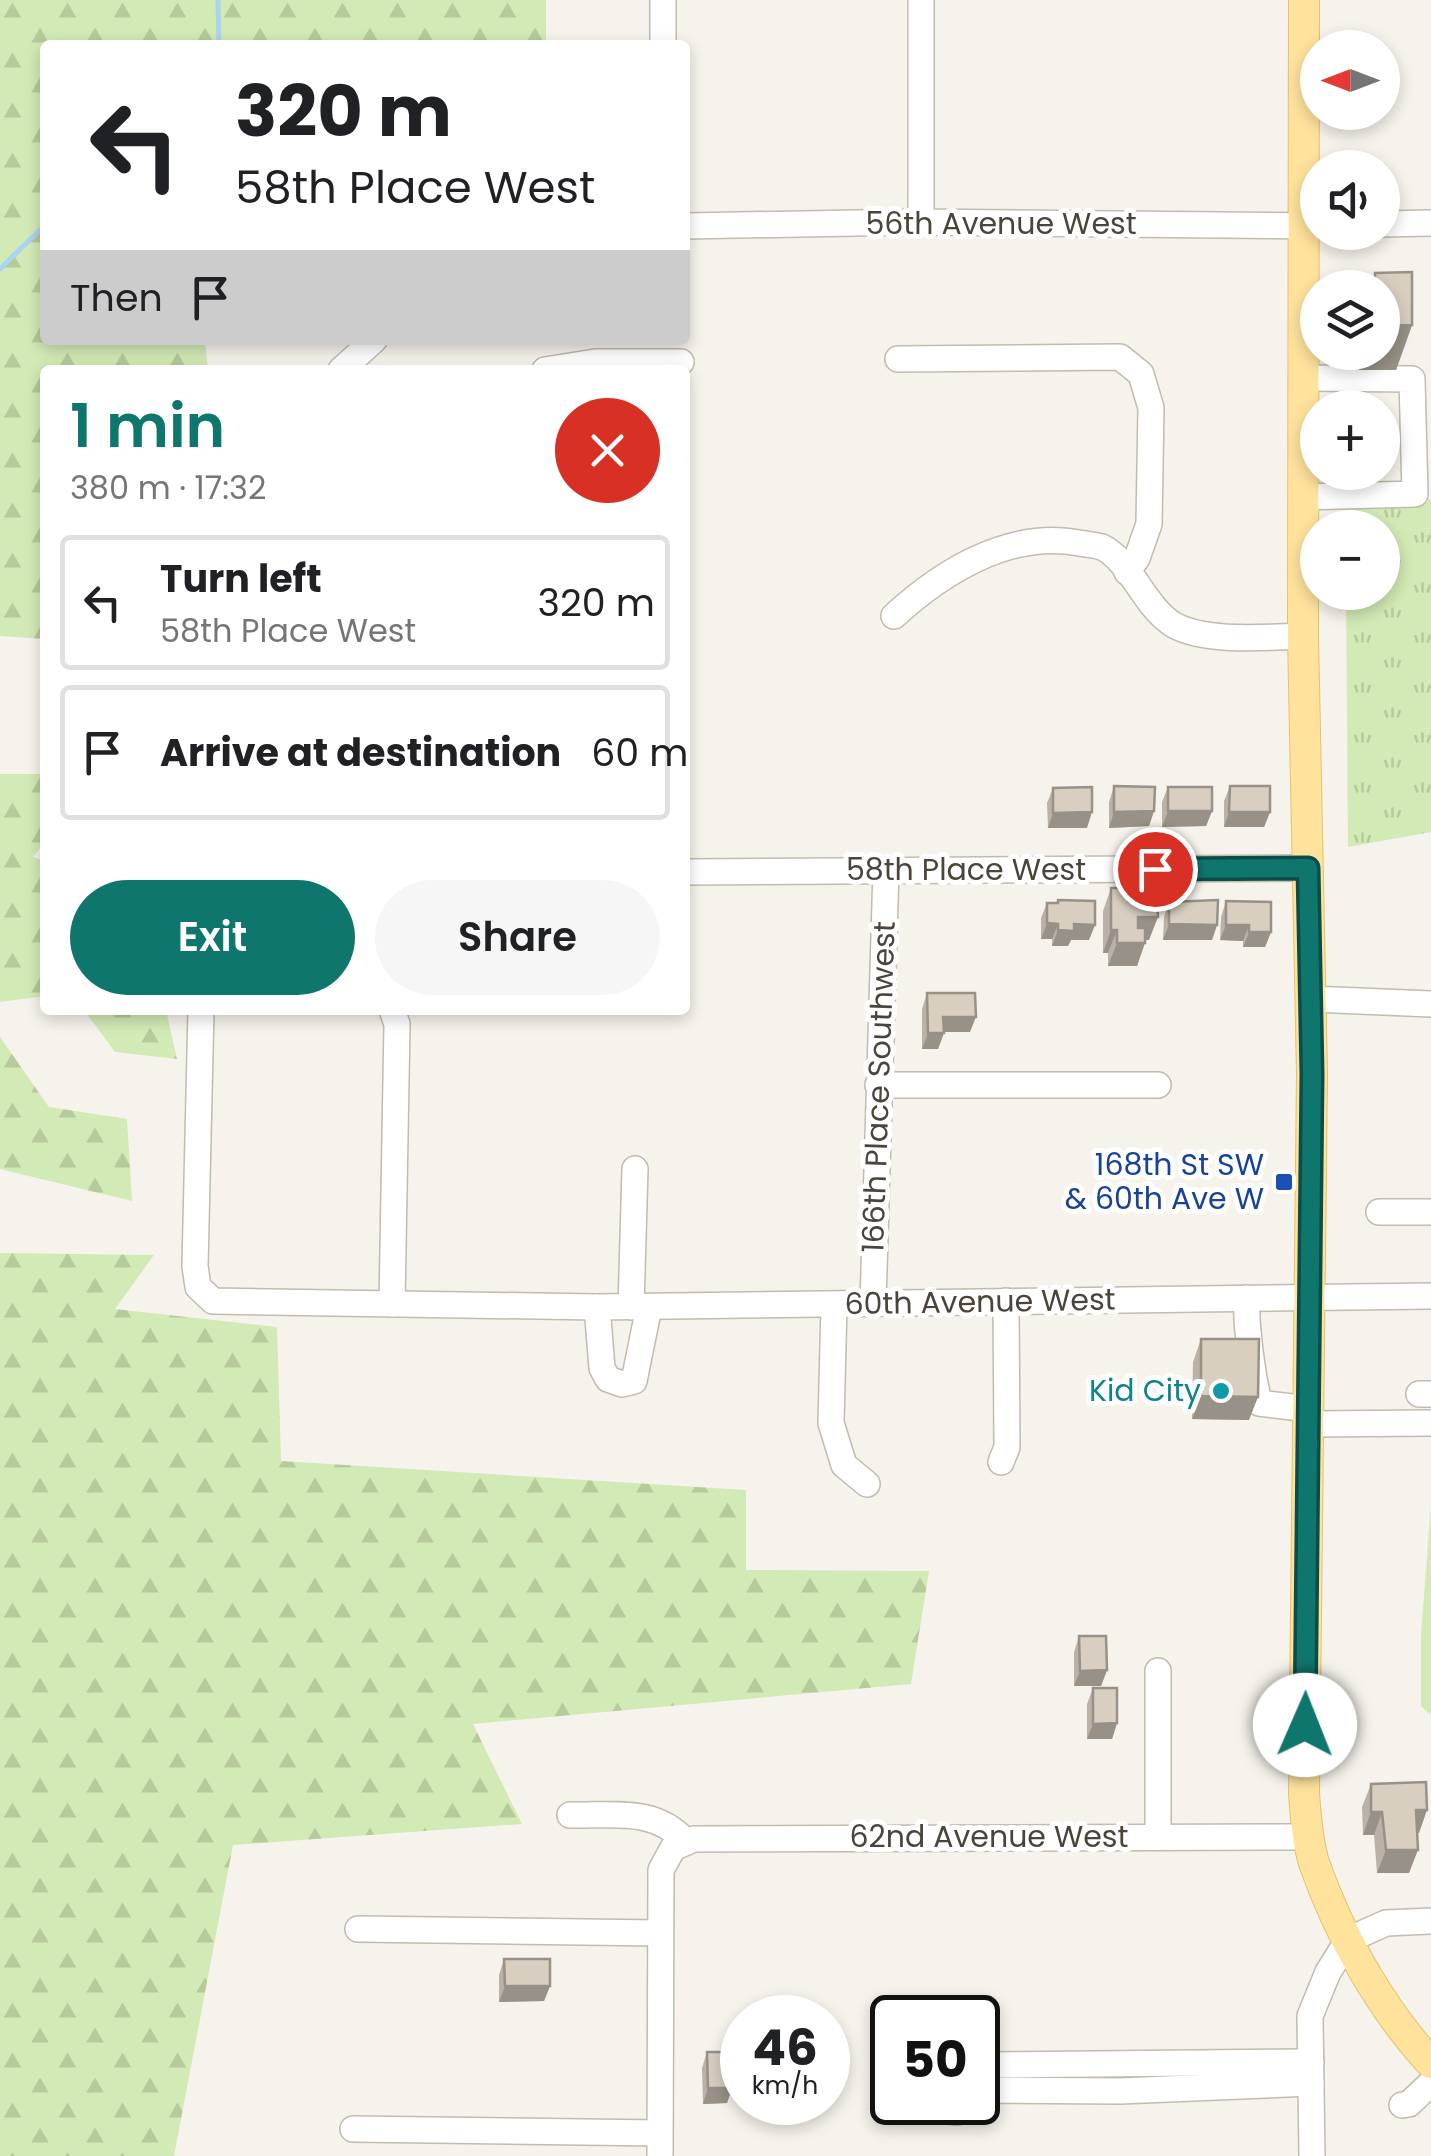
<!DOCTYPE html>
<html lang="en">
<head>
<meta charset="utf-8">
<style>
  :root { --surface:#fff; --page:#f6f6f6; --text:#202124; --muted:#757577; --line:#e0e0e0; --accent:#0f766e }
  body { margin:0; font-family:Poppins,sans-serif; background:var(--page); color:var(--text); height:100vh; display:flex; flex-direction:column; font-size:38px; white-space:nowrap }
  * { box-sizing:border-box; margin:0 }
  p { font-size:32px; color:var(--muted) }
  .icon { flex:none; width:55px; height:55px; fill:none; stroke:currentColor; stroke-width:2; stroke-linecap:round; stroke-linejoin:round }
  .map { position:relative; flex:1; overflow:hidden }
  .sheet { position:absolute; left:40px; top:365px; width:650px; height:650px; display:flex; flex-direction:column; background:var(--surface); border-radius:10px; box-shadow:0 5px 15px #0003 }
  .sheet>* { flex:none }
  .top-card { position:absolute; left:40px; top:40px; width:650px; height:305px; border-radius:10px; box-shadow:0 5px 15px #0003; background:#fff; color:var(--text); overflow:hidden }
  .needle { width:65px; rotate:270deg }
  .controls { position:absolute; left:1300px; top:30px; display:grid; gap:20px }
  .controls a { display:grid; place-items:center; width:100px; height:100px; border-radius:50%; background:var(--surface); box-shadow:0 5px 15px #0003; font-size:50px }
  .speed { position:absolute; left:720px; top:1995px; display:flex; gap:20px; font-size:50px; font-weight:700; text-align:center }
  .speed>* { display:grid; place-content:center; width:130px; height:130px; border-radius:50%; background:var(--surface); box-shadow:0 5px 15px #0003; line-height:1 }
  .speed small { font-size:25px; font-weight:400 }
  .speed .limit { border:5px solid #111; border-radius:15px; background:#fff; color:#111 }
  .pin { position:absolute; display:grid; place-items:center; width:85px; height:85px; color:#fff; margin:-42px; border:5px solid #fff; border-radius:50%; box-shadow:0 2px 10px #0007 }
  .me { position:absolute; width:110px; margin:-55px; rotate:1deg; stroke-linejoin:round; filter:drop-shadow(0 0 8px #0008) }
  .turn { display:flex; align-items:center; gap:35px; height:210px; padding:0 30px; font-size:45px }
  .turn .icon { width:130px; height:130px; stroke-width:2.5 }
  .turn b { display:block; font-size:70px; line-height:85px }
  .then { display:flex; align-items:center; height:95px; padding:0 30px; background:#0003; gap:20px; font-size:38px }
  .round { display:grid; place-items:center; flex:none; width:105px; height:105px; border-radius:52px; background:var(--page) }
  .headline { display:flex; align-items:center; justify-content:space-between; height:170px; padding:0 30px }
  h1 { font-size:60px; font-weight:600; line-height:75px; color:var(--accent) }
  .cta { display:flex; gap:20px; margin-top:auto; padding:20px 30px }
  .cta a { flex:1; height:115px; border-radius:60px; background:var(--accent); color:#fff; font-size:40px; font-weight:600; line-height:115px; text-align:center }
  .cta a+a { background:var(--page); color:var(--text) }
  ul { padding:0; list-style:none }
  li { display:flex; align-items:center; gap:30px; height:135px; margin:0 20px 15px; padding:0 10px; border:5px solid var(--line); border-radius:10px }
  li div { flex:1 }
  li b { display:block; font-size:38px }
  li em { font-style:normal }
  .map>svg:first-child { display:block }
</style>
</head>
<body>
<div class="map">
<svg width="1431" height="2156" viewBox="0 0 1431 2156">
  <defs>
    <pattern id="forest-firs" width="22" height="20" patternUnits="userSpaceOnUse" patternTransform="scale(2.5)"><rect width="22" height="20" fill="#d2eab5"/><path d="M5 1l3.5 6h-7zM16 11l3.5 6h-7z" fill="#b6ca9c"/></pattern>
    <pattern id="park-tufts" width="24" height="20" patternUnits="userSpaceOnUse" patternTransform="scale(2.5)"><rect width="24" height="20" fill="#d2eab5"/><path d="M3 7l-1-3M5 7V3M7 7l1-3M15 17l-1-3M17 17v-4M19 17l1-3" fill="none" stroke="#b6ca9c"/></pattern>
  </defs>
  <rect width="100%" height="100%" fill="#f6f3ec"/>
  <g fill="url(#forest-firs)">
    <polygon points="0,0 546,0 546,45 45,45 45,340 205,340 208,370 165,370 163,367 160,370 45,370 45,639 0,636"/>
    <polygon points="0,774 45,774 45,842 33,857 45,861 45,996 0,1002"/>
    <polygon points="84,1010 166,1010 177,1059 115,1052"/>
    <polygon points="0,1037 49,1107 127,1119 132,1201 0,1169"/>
    <polygon points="0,1253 154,1255 115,1309 277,1327 281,1461 746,1490 746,1570 929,1571 911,1684 473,1724 522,1824 233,1845 174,2156 0,2156"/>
  </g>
  <polygon fill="url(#park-tufts)" points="1431,499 1431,832 1348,847 1346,593 1382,592 1382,528 1346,527 1345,500"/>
  <polygon fill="#d2eab5" points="1431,1505 1431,1715 1421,1706 1421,1635"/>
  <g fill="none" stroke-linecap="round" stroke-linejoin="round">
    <g stroke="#a9d4f2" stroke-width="5">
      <polyline points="218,0 219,45"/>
      <polyline points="0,269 45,225"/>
    </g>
    <defs>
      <g id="minor">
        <polyline points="663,0 663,45"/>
        <polyline points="921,0 921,222"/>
        <polyline points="1382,224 1431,223"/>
        <polyline points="685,226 910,222 1318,226"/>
        <polyline points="898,359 1120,357 1141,374 1151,408 1149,524 1137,558 1127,572"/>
        <polyline points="341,370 374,340"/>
        <polyline points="545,370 595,362 681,362"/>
        <polyline points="1302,378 1412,379 1415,494 1302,497"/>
        <path d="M894 616C943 571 1010 530 1079 543 1086 544 1095 545 1102 547 1131 561 1144 607 1174 625 1206 643 1268 637 1303 636"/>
        <polyline points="685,872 1308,868"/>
        <polyline points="1312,999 1431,1004"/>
        <polyline points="201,1010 195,1266 198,1287 213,1301 597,1307 1431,1296"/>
        <polyline points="392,1010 397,1024 392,1304"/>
        <polyline points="878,1085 1158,1085"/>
        <polyline points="1379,1212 1431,1212"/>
        <path d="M1246 1298C1247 1333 1251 1368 1259 1403L1309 1409"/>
        <polyline points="873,1303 886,870"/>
        <polyline points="834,1305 831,1423 844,1465 867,1484"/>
        <polyline points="597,1307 602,1368 608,1379 622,1384 634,1381 649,1307"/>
        <polyline points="631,1307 635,1169"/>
        <polyline points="1419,1394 1431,1394"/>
        <polyline points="1309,1424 1431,1423"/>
        <polyline points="1001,1462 1007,1447 1006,1301"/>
        <polyline points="1158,1671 1158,1836"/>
        <path d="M570 1815C615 1816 655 1807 686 1842"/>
        <polyline points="358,1929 659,1933"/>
        <polyline points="978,2065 1311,2062"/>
        <polyline points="978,2102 986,2090 1120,2091 1311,2083"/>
        <polyline points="1402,2105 1409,2104 1431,2083"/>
        <polyline points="908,2107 957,2112 973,2109 977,2102"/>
        <polyline points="353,2129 659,2133"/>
        <polyline points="660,2156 661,1870 673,1848 694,1839 1308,1837"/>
        <polyline points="1312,2156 1310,2016 1328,1972 1348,1940 1386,1923 1431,1921"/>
      </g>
      <path id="major" d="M1304 0 1303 636 1312 1074 1304 1794C1306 1817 1307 1840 1314 1863 1339 1934 1380 2008 1431 2063"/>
    </defs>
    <use href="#minor" stroke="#c2bbae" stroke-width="28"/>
    <use href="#major" stroke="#e6c16a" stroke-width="32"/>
    <use href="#minor" stroke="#fff" stroke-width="25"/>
    <use href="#major" stroke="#ffe39c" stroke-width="30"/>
  </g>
  <g fill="#bab2a6">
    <polygon points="1375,273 1412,325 1396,370 1359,370 1359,352 1382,352 1382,288 1370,288"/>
    <polygon points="1114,786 1154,811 1149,826 1109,828 1109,802"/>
    <polygon points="1230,786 1270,812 1264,827 1224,827 1224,801"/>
    <polygon points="1168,787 1212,811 1206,826 1162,827 1162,802"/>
    <polygon points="1053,788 1087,828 1048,828 1047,803"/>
    <polygon points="1111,888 1126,893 1149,940 1145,940 1137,966 1108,966 1108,953 1103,953 1103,911"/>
    <polygon points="1058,900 1089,940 1071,940 1068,946 1052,946 1052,939 1041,939 1041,918 1047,903 1057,903"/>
    <polygon points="1226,901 1271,932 1265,947 1243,947 1243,941 1220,940 1221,917"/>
    <polygon points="1169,902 1217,925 1212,940 1163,940 1164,917"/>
    <polygon points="927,993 970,1032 944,1032 938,1049 922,1049 922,1009"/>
    <polygon points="1201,1339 1249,1420 1192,1419 1193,1362"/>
    <polygon points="1079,1636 1107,1670 1101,1686 1074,1686 1074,1652"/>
    <polygon points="1093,1688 1117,1723 1112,1739 1087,1739 1087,1704"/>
    <polygon points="1371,1784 1419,1833 1417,1833 1409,1873 1377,1873 1374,1835 1363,1835 1362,1807"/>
    <polygon points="504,1959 550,1986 544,2001 499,2002 499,1975"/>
    <polygon points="707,2052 732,2088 727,2103 703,2104 702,2068"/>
  </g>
  <g fill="#979187">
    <polygon points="1412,325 1396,370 1359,370 1366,352 1382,352 1382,326"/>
    <polygon points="1154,811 1149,826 1109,828 1114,812"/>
    <polygon points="1168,811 1212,811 1206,826 1162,827"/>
    <polygon points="1092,812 1087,828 1048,828 1053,813"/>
    <polygon points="1229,812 1270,812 1264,827 1224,827"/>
    <polygon points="1138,917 1158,917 1149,940 1130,940"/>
    <polygon points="1047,923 1058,924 1052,939 1041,939"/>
    <polygon points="1074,924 1095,925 1089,940 1071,940 1068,946 1052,946 1058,930"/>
    <polygon points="1169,924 1217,925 1212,940 1163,940"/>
    <polygon points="1226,925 1249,925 1243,941 1220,940"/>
    <polygon points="1111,930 1117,930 1108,953 1103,953"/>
    <polygon points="1249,932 1271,932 1265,947 1243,947"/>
    <polygon points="1117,943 1145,943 1137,966 1108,966"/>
    <polygon points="943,1017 976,1017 970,1032 938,1032"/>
    <polygon points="928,1033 944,1033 938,1049 922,1049"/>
    <polygon points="1201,1396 1258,1397 1249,1420 1192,1419"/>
    <polygon points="1107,1670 1101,1686 1074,1686 1080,1671"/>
    <polygon points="1117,1723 1112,1739 1087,1739 1093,1724"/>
    <polygon points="1416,1810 1427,1810 1419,1833 1408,1833"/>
    <polygon points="1371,1812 1382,1812 1374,1835 1363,1835"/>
    <polygon points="1386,1850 1418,1850 1409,1873 1377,1873"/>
    <polygon points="505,1986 550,1986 544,2001 499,2002"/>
    <polygon points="708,2088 732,2088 727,2103 703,2104"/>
  </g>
  <g fill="#d8cfc1" stroke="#979187" stroke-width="2.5">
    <polygon points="1412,272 1412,325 1382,326 1382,288 1375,288 1375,273"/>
    <polygon points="1114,786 1155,787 1154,811 1114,812"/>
    <polygon points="1230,786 1270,786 1270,812 1229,812"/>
    <polygon points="1092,787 1092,812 1053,813 1053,788"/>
    <rect x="1168" y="787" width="44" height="24"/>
    <polygon points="1111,888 1126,888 1126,893 1157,893 1158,917 1138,917 1138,928 1145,928 1145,943 1117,943 1117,930 1111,930"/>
    <polygon points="1058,900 1095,901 1095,925 1074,924 1074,931 1058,930 1058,924 1047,923 1047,903 1058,903"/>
    <polygon points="1218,900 1217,925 1169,924 1169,902"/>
    <polygon points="1226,901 1271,902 1271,932 1249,932 1249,925 1226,925"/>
    <polygon points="927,993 975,993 976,1017 943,1017 944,1033 928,1033"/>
    <polygon points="1201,1339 1259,1339 1258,1397 1201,1396"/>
    <polygon points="1079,1636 1106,1636 1107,1670 1080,1671"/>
    <polygon points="1093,1688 1117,1688 1117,1723 1093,1724"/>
    <polygon points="1426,1782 1427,1810 1416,1810 1418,1850 1386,1850 1382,1812 1371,1812 1371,1784"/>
    <polygon points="504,1959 550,1959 550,1986 505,1986"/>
    <polygon points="707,2052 731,2052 732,2088 708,2088"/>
  </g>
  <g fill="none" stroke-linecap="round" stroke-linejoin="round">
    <defs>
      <polyline id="route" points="1155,869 1308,868 1312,1074 1305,1725"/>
    </defs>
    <use href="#route" stroke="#0a4d48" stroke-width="25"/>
    <use href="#route" stroke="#0f766e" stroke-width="18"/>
  </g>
  <rect fill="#1a4fb4" stroke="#fff" stroke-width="4" x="1274" y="1172" width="20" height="20" rx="5"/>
  <circle fill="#0f9aa8" stroke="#fff" stroke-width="4" cx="1221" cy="1391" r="10"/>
  <g text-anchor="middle" stroke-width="10" stroke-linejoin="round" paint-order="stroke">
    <g font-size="30" fill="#4b4439" stroke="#fff">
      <text x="1001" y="234">56th Avenue West</text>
      <text x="966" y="880">58th Place West</text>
      <text transform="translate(879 1087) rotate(-88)" y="10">166th Place Southwest</text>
      <text transform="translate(980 1302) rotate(-1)" y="10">60th Avenue West</text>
      <text x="989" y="1847">62nd Avenue West</text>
    </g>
    <g font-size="30" fill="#164399" stroke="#fff" text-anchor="end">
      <text x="1264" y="1175">168th St SW<tspan x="1264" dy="34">&amp; 60th Ave W</tspan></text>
    </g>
    <g font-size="30" fill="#0d838f" stroke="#fff" text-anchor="end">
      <text x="1201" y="1401">Kid City</text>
    </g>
  </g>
</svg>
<div class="controls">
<a><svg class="needle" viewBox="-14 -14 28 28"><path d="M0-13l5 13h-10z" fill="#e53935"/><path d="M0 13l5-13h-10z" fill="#757577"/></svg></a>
<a><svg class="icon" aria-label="sound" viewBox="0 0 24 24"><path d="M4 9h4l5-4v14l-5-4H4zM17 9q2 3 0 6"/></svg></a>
<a><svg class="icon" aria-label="layers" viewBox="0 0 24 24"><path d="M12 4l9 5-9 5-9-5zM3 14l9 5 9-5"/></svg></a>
<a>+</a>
<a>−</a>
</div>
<div class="speed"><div>46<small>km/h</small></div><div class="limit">50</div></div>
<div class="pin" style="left:1155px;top:869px;background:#d93025"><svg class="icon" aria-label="arrive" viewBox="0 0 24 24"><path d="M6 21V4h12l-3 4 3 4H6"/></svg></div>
<svg class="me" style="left:1305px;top:1725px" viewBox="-20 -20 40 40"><circle r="19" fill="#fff"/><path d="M0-13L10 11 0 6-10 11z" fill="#0f766e"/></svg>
<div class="top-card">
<div class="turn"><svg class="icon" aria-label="left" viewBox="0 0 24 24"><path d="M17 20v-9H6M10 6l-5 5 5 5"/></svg><div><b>320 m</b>58th Place West</div></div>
<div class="then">Then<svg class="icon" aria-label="arrive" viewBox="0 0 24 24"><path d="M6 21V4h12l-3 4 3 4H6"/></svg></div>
</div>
<section class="sheet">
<div class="headline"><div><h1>1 min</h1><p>380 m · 17:32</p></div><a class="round" style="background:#d93025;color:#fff"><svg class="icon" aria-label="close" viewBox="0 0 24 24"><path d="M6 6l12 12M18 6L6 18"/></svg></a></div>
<ul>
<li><svg class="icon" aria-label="left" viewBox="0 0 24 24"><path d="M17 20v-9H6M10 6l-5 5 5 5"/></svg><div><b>Turn left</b><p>58th Place West</p></div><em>320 m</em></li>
<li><svg class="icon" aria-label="arrive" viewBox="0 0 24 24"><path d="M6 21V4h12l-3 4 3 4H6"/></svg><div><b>Arrive at destination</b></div><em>60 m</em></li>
</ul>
<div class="cta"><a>Exit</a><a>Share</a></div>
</section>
</div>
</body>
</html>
